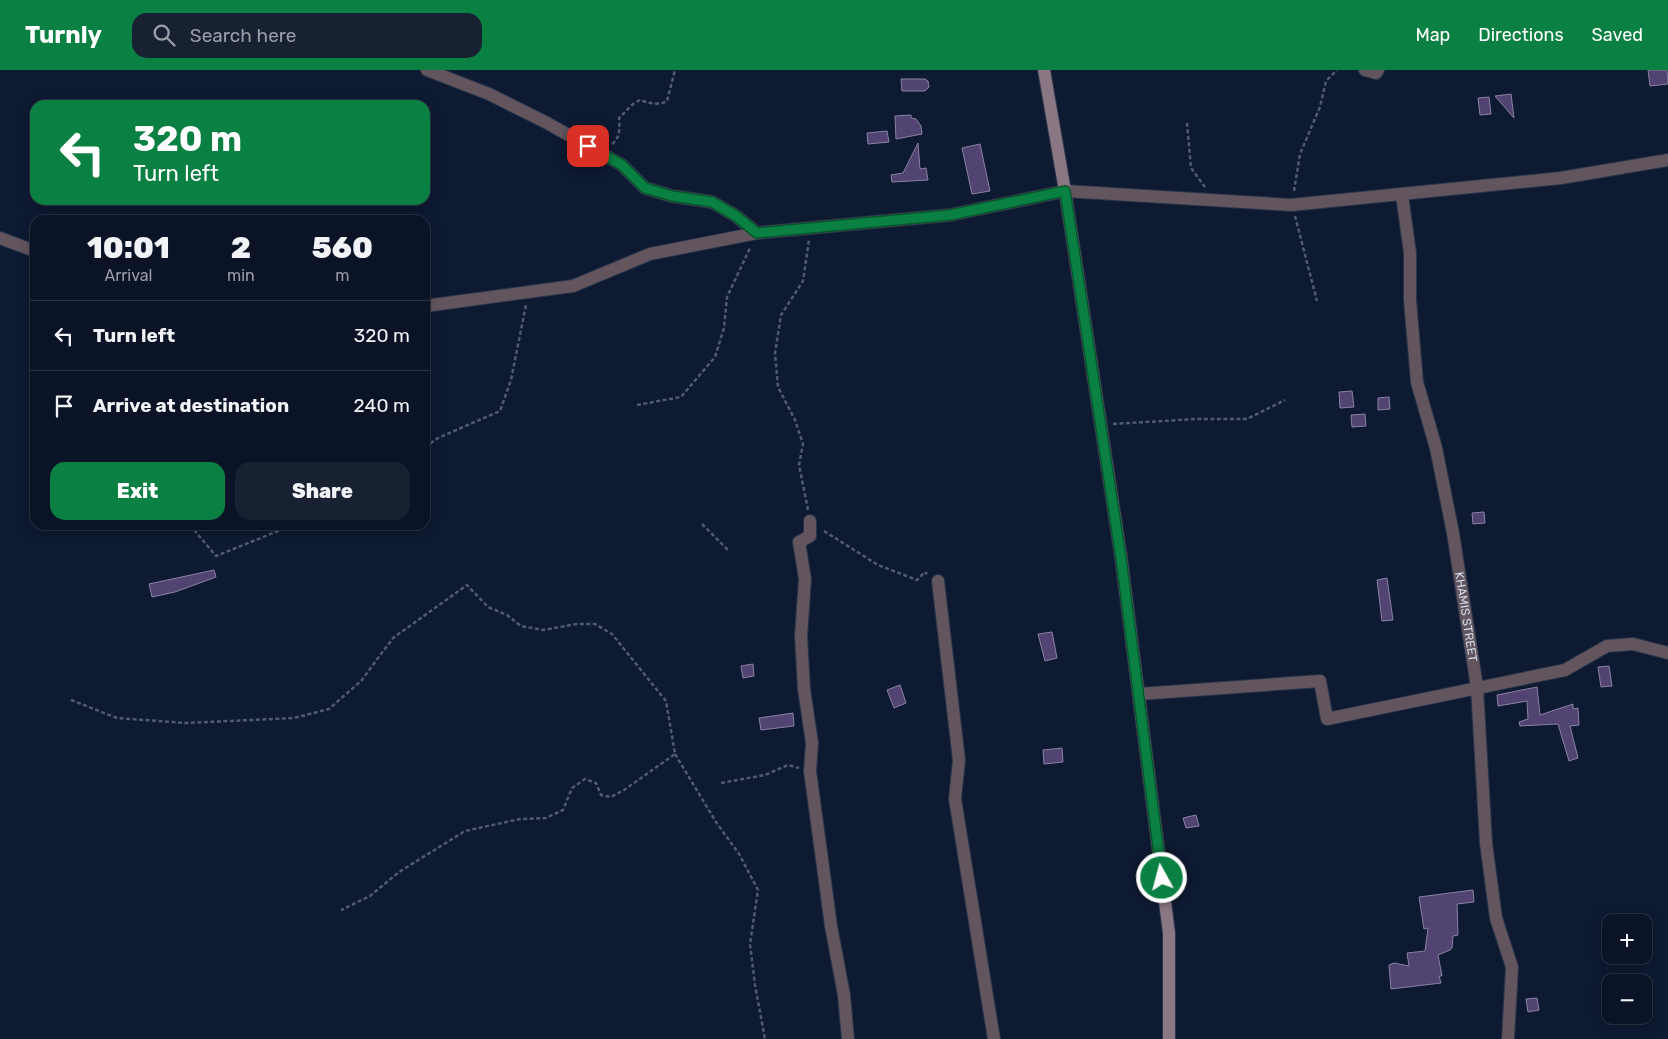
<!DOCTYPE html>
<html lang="en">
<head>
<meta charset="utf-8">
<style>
  :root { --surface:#0a1426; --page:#182132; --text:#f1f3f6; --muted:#999ea7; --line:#2a3343; --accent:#0b8043 }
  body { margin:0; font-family:Rubik,sans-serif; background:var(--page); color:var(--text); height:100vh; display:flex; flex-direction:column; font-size:19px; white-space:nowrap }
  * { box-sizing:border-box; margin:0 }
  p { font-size:16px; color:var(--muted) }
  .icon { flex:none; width:28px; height:28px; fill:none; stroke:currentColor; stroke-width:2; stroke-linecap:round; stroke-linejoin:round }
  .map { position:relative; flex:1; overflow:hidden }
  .sheet { position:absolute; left:30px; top:145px; width:400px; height:315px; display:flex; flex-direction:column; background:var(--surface); border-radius:15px; box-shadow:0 2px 12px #0003,0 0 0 1px var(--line) }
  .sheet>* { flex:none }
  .top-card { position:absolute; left:30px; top:30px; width:400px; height:105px; border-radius:15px; box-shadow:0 2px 12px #0003,0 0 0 1px var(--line); background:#0b8043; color:#fff; overflow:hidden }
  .fabs { position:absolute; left:1602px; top:844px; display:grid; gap:10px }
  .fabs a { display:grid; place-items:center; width:50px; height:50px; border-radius:10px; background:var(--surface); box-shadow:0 2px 12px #0003,0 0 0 1px var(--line); font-size:25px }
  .pin { position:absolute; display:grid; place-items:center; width:42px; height:42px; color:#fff; margin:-21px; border-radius:10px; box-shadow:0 2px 8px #0006 }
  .me { position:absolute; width:55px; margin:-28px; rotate:353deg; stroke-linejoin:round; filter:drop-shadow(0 0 4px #0008) }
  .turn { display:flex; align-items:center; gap:18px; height:105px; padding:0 20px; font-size:22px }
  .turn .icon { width:65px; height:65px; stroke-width:2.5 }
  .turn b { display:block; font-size:35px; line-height:42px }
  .eta { display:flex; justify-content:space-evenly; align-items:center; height:85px; text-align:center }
  .eta b { font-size:30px; font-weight:800; line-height:35px }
  .cta { display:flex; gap:10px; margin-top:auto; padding:10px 20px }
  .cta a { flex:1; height:58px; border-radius:15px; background:var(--accent); color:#fff; font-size:20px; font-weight:800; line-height:58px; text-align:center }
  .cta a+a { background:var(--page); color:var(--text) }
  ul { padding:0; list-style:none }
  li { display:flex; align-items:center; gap:15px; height:70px; padding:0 20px; border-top:1px solid var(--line) }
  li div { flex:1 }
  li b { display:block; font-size:19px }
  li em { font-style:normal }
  header { display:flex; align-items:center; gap:30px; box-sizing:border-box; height:70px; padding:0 25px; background:var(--accent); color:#fff }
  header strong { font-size:24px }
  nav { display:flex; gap:28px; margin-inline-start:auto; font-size:18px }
  .search { width:350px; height:45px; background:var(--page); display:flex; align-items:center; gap:12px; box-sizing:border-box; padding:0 18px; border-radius:15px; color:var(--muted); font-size:19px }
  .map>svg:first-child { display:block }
</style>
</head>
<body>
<header>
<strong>Turnly</strong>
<div class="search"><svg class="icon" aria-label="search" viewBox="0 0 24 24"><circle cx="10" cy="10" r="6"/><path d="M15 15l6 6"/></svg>Search here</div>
<nav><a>Map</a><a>Directions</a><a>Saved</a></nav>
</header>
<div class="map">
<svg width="1668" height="969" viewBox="0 0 1668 969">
  <rect width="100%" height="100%" fill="#0e1a32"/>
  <g fill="#524472" stroke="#8a82a2">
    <polygon points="1648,0 1667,0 1668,14 1650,16"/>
    <polygon points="901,9 925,9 928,11 929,17 925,21 902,21"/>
    <polygon points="1511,24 1514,48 1495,26"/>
    <polygon points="1489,27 1491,44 1480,45 1478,28"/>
    <polygon points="911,45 911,48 916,49 921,56 922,64 896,69 895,46"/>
    <polygon points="887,61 889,72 868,74 867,63"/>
    <polygon points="918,73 920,99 926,98 928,110 892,112 891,105 903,103"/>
    <polygon points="980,74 990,121 972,124 962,78"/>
    <polygon points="1352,321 1354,337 1340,338 1339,322"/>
    <polygon points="1389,327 1390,339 1378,340 1378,328"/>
    <polygon points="1365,344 1366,356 1352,357 1351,345"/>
    <polygon points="1484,442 1485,453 1473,454 1472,443"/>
    <polygon points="214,500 216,507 175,522 152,527 149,514"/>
    <polygon points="1387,508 1393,550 1382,551 1377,510"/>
    <polygon points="1052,562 1057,588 1045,591 1038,564"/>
    <polygon points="753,594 754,606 743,608 741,596"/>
    <polygon points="1609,596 1612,616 1601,617 1598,597"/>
    <polygon points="900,615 906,633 894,638 887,620"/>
    <polygon points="1537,617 1540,645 1573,634 1573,639 1578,638 1579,655 1570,656 1578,688 1569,691 1558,654 1520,656 1519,652 1528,649 1527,631 1498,636 1497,625"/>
    <polygon points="793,643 794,656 761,660 759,648"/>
    <polygon points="1062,678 1063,692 1044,694 1043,680"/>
    <polygon points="1196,745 1199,756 1186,758 1183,748"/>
    <polygon points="1473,820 1474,832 1457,834 1458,865 1453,866 1452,878 1450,880 1438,885 1442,906 1439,906 1441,913 1391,919 1389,895 1394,893 1409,896 1407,883 1425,881 1428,858 1424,859 1419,827"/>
    <polygon points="1537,928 1539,940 1528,942 1526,929"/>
  </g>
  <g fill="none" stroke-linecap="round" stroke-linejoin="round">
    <defs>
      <g id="street">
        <polyline points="427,0 489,24 547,53 622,95 645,118 672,126 712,132 736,146 757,163"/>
        <polyline points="1365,0 1376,3 1378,0"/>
        <path id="s1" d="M1402 125 1410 183V230L1417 312 1436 378 1453 463 1477 617 1486 773 1496 848 1512 897 1508 969"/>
        <polyline points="0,168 35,181"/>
        <polyline points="425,236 573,216 650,184 757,163 950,145 1065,121 1291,135 1561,108 1668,90"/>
        <polyline points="810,451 810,466 799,472 805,509 801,566 804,619 812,673 810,701 831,856 844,925 848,969"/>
        <polyline points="938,511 959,690 955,729 994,969"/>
        <polyline points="1139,624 1320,611 1327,649 1565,600 1607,576 1633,574 1668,583"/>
      </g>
      <polyline id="secondary" points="1044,0 1065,121 1121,487 1169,863 1169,969"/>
    </defs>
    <use href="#street" stroke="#29354c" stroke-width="14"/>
    <use href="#secondary" stroke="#29354c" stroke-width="14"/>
    <g stroke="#505b70" stroke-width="2.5" stroke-dasharray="4 2.5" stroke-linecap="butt">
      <polyline points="1187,53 1191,98 1205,117"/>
      <path d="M612 74C620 68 620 58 619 48L633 34 640 30C649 33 659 36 667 31L675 0"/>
      <polyline points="1294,121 1300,84 1320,37 1326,11 1337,0"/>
      <polyline points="1295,146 1317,231"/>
      <polyline points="637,335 681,327 715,287 724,258 727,227 750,178"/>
      <polyline points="1113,354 1196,349 1247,349 1285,330"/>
      <polyline points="425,377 438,368 500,341 511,310 526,235"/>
      <polyline points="808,440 799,395 803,374 795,350 778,317 775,283 781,245 803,211 809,170"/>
      <polyline points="702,454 729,481"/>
      <polyline points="190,455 216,486 293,455"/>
      <polyline points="824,461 878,495 917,510 925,502 927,504"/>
      <polyline points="71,630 117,648 186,653 294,648 329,639 361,611 393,568 467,515 488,537 507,545 521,556 543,560 577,554 595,554 612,564 666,631 675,684 624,720 611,727 601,725 596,713 585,709 572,718 563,740 546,748 520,749 465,761 399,802 370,826 341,840"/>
      <polyline points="675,684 716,752 739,784 758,820 750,874 755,915 765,969"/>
      <polyline points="721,713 765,705 788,695 799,698"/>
    </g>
    <use href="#street" stroke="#62555d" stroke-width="12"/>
    <use href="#secondary" stroke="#8b7683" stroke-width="12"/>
  </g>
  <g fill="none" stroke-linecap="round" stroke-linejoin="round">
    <defs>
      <polyline id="route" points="588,76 622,95 645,118 672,126 712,132 736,146 757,163 950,145 1065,121 1121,488 1162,808"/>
    </defs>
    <use href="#route" stroke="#07532c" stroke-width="12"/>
    <use href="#route" stroke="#0b8043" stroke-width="9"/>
  </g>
  <g text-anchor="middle" stroke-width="4" stroke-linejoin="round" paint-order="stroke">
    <g font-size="12" fill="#d2dbeb" stroke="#061127">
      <text dy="4" stroke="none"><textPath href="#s1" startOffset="428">KHAMIS STREET</textPath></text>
    </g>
  </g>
</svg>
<div class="fabs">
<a>+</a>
<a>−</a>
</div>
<div class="pin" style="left:588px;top:76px;background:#d93025"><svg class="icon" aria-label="arrive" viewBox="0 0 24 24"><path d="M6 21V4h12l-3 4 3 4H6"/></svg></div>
<svg class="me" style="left:1162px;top:808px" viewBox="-20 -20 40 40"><circle r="17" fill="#0b8043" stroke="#fff" stroke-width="3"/><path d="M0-11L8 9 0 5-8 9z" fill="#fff"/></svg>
<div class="top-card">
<div class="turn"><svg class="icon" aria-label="left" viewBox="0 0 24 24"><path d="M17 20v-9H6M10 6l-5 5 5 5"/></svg><div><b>320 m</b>Turn left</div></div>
</div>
<section class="sheet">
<div class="eta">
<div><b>10:01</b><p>Arrival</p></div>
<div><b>2</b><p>min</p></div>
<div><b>560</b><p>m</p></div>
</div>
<ul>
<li><svg class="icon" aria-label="left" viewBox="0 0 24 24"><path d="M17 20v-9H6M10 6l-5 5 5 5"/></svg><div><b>Turn left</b></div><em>320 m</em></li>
<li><svg class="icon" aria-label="arrive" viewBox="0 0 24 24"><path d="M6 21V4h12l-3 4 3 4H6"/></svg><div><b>Arrive at destination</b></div><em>240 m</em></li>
</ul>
<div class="cta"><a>Exit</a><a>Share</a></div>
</section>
</div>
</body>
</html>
